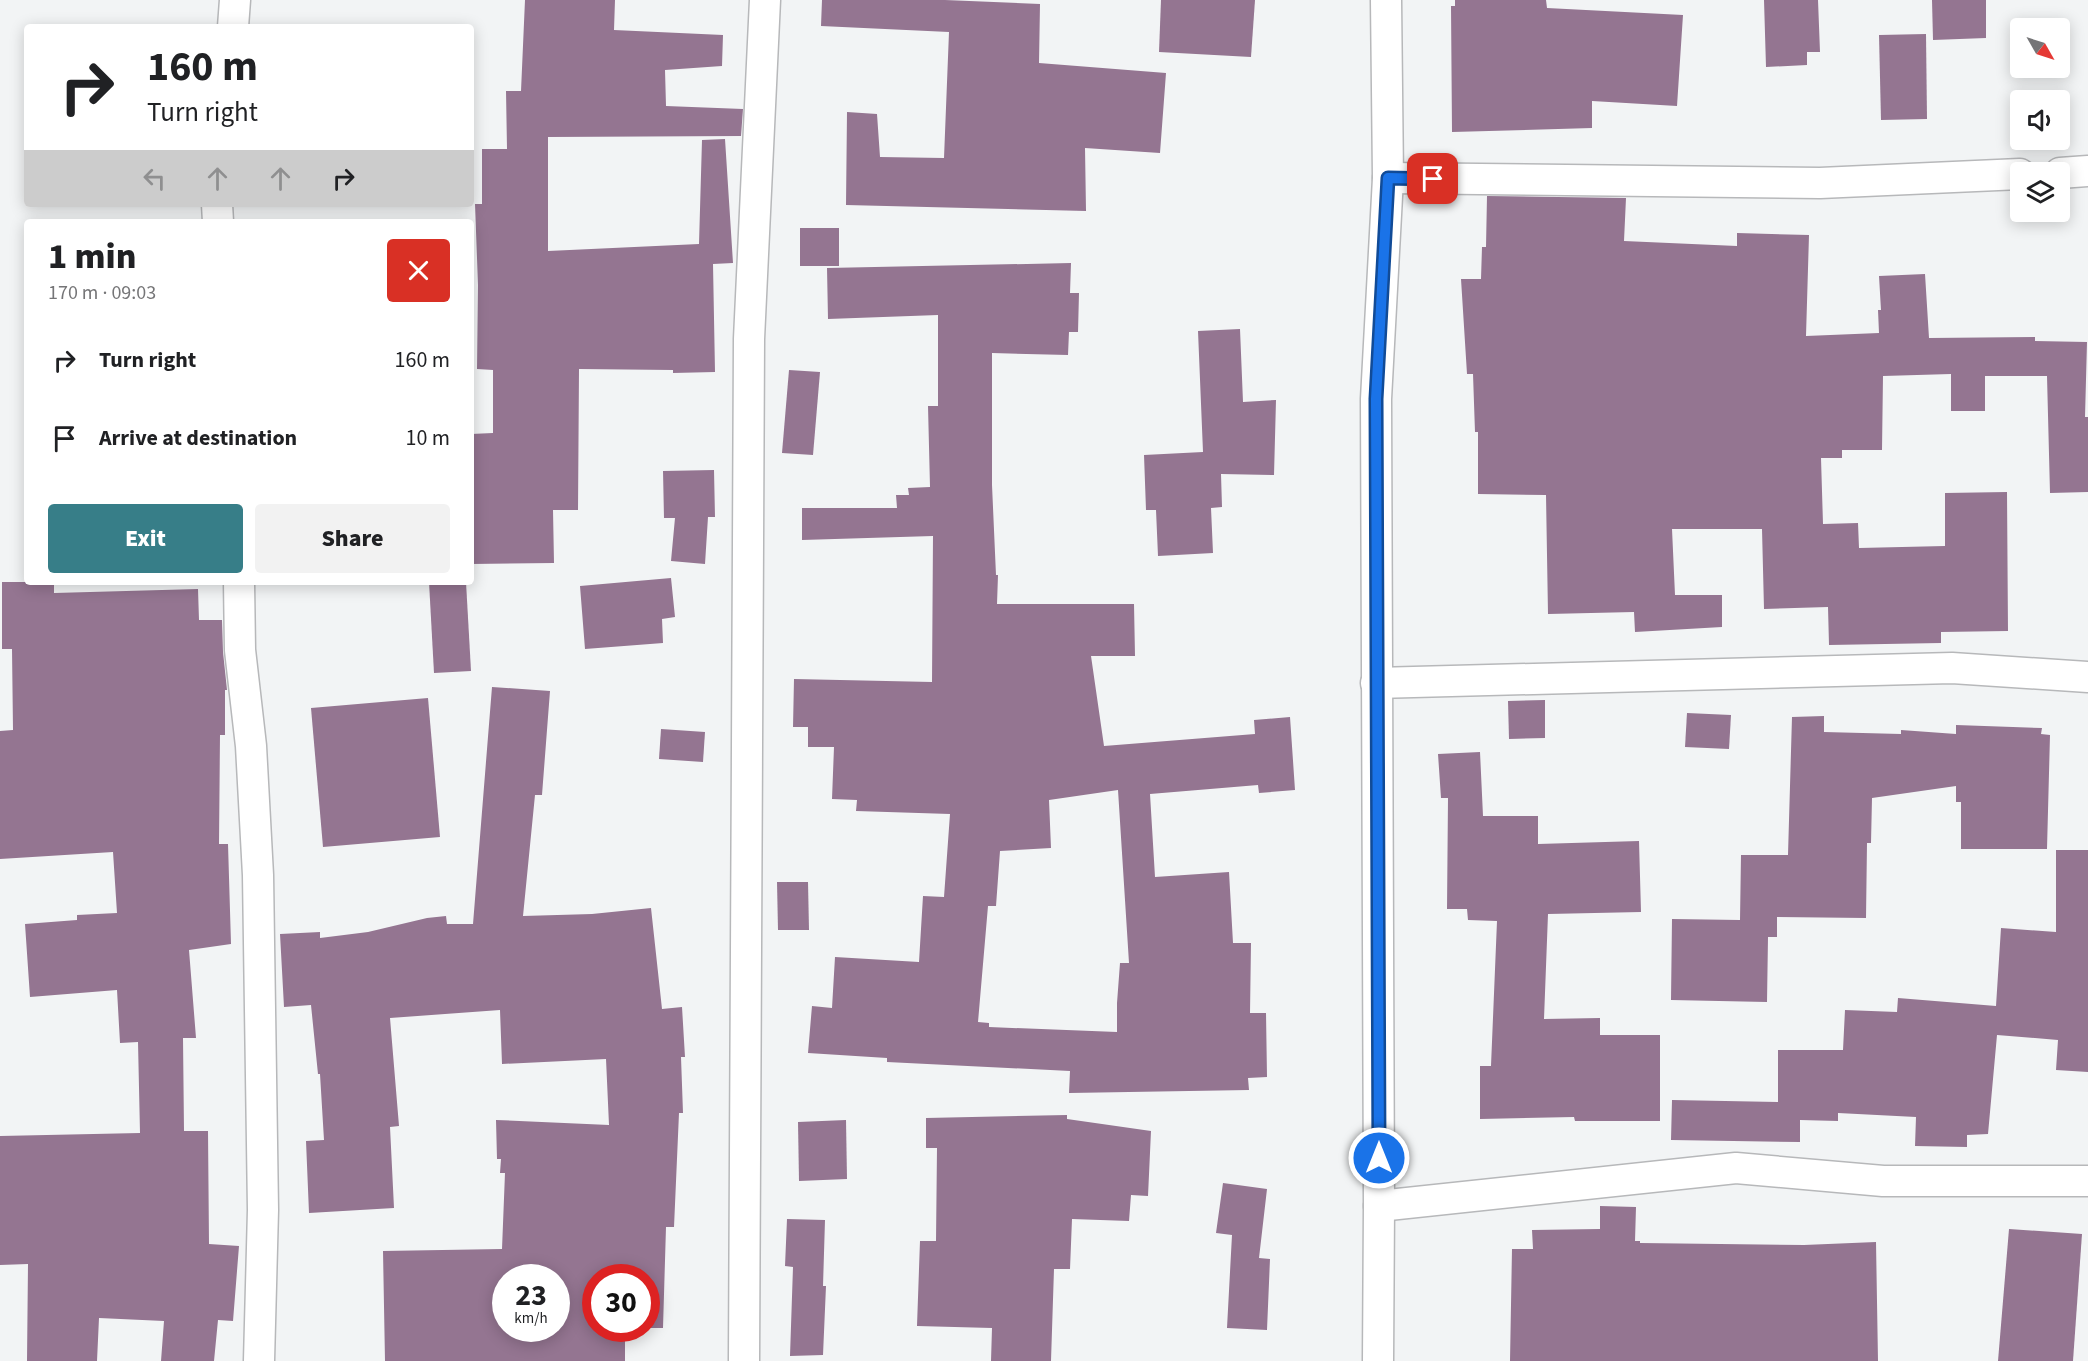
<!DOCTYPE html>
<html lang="en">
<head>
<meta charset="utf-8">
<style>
  :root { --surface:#fff; --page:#f2f2f2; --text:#202124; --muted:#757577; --accent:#377e88 }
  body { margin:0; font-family:"Source Sans 3",sans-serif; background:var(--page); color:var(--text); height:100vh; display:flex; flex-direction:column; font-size:22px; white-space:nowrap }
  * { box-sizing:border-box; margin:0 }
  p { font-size:20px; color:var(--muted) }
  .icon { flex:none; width:33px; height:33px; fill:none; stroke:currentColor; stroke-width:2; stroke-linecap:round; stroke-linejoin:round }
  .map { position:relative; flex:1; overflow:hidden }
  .panel { position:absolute; left:24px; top:219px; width:450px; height:366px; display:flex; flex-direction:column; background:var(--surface); border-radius:6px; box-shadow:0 3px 15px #0003 }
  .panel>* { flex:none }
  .banner { position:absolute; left:24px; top:24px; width:450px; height:183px; border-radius:6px; box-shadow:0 3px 15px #0003; background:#fff; color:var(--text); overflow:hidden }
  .needle { width:39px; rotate:129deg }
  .buttons { position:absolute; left:2010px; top:18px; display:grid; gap:12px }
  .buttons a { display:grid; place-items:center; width:60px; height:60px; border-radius:6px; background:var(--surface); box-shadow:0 3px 15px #0003; font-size:30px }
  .speed { position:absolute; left:492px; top:1264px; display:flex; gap:12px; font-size:30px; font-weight:700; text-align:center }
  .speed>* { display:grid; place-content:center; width:78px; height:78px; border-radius:50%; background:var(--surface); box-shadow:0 3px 15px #0003; line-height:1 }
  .speed small { font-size:15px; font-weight:400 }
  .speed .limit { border:9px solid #d22; background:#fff; color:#111 }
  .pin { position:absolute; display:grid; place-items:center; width:51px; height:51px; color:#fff; margin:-26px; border-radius:12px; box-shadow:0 3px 9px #0006 }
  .me { position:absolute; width:66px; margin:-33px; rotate:0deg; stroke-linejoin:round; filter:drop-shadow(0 0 4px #0008) }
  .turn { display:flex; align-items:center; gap:21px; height:126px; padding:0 24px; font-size:27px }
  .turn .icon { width:78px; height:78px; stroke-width:2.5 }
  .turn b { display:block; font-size:42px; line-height:51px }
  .lanes { display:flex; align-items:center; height:57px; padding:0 24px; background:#0003; justify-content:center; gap:30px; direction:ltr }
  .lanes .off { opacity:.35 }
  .round { display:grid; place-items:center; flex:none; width:63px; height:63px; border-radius:6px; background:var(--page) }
  .summary { display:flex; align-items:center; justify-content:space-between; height:102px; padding:0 24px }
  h1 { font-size:36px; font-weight:800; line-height:45px }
  .primary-button { display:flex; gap:12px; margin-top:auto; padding:12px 24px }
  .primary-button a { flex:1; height:69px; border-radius:6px; background:var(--accent); color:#fff; font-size:24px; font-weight:800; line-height:69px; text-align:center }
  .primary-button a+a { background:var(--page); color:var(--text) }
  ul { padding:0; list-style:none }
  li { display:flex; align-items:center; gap:18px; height:78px; padding:0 24px }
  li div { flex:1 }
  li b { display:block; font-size:22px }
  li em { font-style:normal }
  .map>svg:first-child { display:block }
</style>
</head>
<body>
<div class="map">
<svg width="2088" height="1361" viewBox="0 0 2088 1361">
  <rect width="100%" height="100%" fill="#f2f4f5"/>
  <g fill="#947591" fill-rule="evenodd">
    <polygon points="525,0 615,0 614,30 723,35 722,66 665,70 666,106 743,109 741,136 548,137 548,251 699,244 702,140 725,139 733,263 713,264 715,372 673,373 673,370 579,369 578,510 553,510 554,563 471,564 471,434 493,433 493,370 477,369 478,285 475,204 482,204 482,149 507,149 506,91 521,91"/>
    <polygon points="822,0 945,0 1040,4 1039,63 1166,73 1160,153 1085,148 1086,211 846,205 847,112 877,114 880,157 944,158 949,32 821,26"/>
    <polygon points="1161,0 1255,0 1251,57 1159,52"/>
    <polygon points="1455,0 1546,0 1547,8 1683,15 1677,106 1592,101 1592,128 1452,132 1451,6 1455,6"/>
    <polygon points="1764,0 1818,0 1820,52 1807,52 1807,65 1766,67"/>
    <polygon points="1932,0 1986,0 1986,38 1933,40"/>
    <polygon points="1926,34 1927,119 1881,120 1879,35"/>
    <polygon points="1487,196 1626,198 1624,241 1737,246 1737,233 1809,235 1806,336 1879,333 1878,310 1881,310 1879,276 1925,274 1929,338 2035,337 2035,341 2087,342 2085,417 2088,417 2088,492 2050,493 2047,376 1985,376 1985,411 1951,411 1951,374 1883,376 1882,450 1842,450 1842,458 1821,458 1823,524 1858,523 1859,548 1945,546 1945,493 2007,492 2008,631 1941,632 1941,643 1829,645 1828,607 1764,609 1762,529 1672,529 1675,595 1722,595 1722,627 1635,632 1634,612 1548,614 1546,495 1478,494 1478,432 1475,432 1473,374 1467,374 1461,279 1481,279 1482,247 1486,247"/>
    <rect x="800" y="228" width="39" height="38"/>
    <path d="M1071 263 1070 293H1079L1078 332H1069L1068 355 992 353V485L996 575H998L997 604H1134L1135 656H1091L1104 746 1255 734 1254 720 1290 717 1295 790 1259 793 1258 785 1150 794 1155 877 1229 872 1233 943H1251L1250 1013H1266L1267 1077 1248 1078 1249 1090 1069 1093 1070 1071 887 1062V1058L808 1053 812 1006 832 1008 835 957 919 962 923 896 944 897 950 814 856 811 857 800 832 799 834 747H808V727H793L794 679 932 682 933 536 802 540V508H897L896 495H909L908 488 930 487 928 406H938V315L828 319 827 268ZM1118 790 1129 963H1120L1117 1003V1032L989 1027V1023L978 1022 988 906H996L1000 851 1051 848 1049 800Z"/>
    <polygon points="1240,329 1243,402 1276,400 1274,475 1221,474 1222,507 1211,508 1213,553 1158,556 1156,510 1146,510 1144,455 1203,452 1198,331"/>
    <polygon points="789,370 820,372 813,455 782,453"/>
    <polygon points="714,470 715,517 708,517 705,564 671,561 675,518 664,518 663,471"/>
    <polygon points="671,578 675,617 662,619 663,643 585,649 580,586"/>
    <polygon points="2,582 54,582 54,593 198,589 199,620 222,620 223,652 227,690 225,690 225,735 220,735 219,844 228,844 231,944 189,950 196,1038 183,1038 184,1131 208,1131 209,1244 239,1246 233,1321 218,1320 214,1361 161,1361 164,1321 99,1318 97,1361 27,1361 28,1264 0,1265 0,1136 140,1133 138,1042 120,1043 117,990 30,997 25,924 77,920 77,915 117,913 113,852 0,859 0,731 13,730 12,649 2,649"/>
    <polygon points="429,582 466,582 471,671 434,673"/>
    <path d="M492 687 550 691 542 795H535L523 916 592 914 651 908 662 1009 682 1007 685 1057H681L683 1113H679L674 1227H666L663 1328H646V1278H596V1329H625V1361H385L383 1251 502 1249 505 1173H500L501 1159H497L496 1120 609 1125 606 1059 502 1064 500 1010 390 1018 399 1126 390 1127 394 1208 309 1213 306 1141 324 1140 320 1074H318L311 1005 284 1007 280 934 320 932V938L368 932 427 918 446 916 447 924H473ZM506 1278H556V1329H506Z"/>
    <polygon points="428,698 440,837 323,847 311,708"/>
    <polygon points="1545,700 1545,738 1509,739 1508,701"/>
    <polygon points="1687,713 1731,715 1729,749 1685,747"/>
    <polygon points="1824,716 1824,732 1901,734 1901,730 1956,734 1956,725 2042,728 2041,734 2050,735 2047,849 1961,849 1961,802 1956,802 1956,786 1872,798 1871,843 1867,843 1866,918 1777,917 1777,937 1768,937 1767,1002 1671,1000 1672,919 1740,920 1741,855 1788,855 1792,717"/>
    <polygon points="661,729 705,732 703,762 659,759"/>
    <polygon points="1480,752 1483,816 1538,816 1538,844 1639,841 1641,912 1548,914 1544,1019 1600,1018 1600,1035 1660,1035 1660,1121 1575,1121 1574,1117 1480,1119 1480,1066 1491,1066 1497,921 1468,920 1467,909 1447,909 1448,798 1441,798 1438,754"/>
    <polygon points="2056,850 2088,850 2088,1072 2056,1070 2058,1040 1997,1035 1988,1134 1967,1135 1967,1147 1915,1146 1916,1117 1838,1113 1838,1121 1800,1120 1800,1142 1671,1140 1672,1100 1778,1102 1778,1050 1843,1050 1845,1010 1897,1012 1898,998 1996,1006 2001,928 2056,932"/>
    <polygon points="777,882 808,882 809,930 778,930"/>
    <polygon points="1067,1115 1067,1119 1151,1131 1148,1196 1131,1195 1129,1221 1072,1219 1070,1269 1054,1269 1051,1361 991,1361 992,1328 917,1326 920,1241 936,1241 937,1148 926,1148 926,1118"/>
    <polygon points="846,1120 847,1179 799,1181 798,1122"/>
    <polygon points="1223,1183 1267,1189 1259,1258 1270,1259 1267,1330 1227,1328 1232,1235 1216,1233"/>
    <polygon points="1600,1206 1636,1207 1635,1241 1640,1241 1640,1243 1804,1245 1876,1242 1878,1361 1510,1361 1512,1249 1533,1249 1532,1230 1600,1229"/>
    <polygon points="787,1219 825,1220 823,1286 826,1286 823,1355 790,1356 793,1267 785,1266"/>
    <polygon points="2009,1229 2082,1234 2073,1361 1998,1361"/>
  </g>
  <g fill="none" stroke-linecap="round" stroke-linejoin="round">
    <defs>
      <g id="street">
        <polyline points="233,27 235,0"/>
        <polyline points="2060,173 2088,171"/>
        <polyline points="1388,178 1820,183 2020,174"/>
        <polyline points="217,204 218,222"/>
        <polyline points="239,582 240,650 251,746 258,875 263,1210 259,1361"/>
        <polyline points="1376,683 1952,668 2088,677"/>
        <polyline points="1379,1206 1736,1168 1883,1181 2088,1181"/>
        <polyline points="744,1361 749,339 765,0"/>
        <polyline points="1378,1361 1379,1206 1376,399 1388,178 1386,0"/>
      </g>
    </defs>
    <use href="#street" stroke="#b7b8ba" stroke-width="33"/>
    <use href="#street" stroke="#fff" stroke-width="30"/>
  </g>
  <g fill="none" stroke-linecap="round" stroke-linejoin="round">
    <defs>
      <polyline id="route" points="1379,1158 1376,399 1388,178 1433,179"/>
    </defs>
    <use href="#route" stroke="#114b97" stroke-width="15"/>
    <use href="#route" stroke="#1a73e8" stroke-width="10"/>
  </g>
</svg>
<div class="buttons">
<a><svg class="needle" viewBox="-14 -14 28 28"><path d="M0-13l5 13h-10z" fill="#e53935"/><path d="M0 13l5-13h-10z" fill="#757577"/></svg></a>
<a><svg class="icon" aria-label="sound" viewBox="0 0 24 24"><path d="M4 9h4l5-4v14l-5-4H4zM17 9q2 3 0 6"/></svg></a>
<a><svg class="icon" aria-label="layers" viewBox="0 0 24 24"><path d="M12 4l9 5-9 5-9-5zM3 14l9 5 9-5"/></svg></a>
</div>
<div class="speed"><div>23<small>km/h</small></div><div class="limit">30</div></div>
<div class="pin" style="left:1433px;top:179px;background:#d93025"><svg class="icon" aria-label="arrive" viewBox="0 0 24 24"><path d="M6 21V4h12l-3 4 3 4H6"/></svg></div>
<svg class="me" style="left:1379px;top:1158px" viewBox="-20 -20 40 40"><circle r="17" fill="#1a73e8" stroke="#fff" stroke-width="3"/><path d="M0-11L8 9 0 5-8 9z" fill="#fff"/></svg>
<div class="banner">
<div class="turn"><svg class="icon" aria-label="right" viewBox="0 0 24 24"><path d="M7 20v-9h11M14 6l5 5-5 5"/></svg><div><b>160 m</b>Turn right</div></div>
<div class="lanes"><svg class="icon off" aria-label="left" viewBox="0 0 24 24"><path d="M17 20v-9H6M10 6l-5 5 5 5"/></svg><svg class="icon off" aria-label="ahead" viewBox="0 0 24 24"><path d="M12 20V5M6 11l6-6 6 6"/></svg><svg class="icon off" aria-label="ahead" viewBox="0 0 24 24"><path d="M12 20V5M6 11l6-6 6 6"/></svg><svg class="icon" aria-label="right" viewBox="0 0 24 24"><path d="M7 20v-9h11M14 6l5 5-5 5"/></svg></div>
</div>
<section class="panel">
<div class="summary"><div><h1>1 min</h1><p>170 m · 09:03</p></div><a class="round" style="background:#d93025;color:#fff"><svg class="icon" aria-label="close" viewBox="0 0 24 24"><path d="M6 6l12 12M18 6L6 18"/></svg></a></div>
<ul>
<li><svg class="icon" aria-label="right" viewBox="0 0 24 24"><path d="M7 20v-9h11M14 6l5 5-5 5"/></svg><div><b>Turn right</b></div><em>160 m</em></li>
<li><svg class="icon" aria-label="arrive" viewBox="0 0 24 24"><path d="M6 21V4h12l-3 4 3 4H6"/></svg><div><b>Arrive at destination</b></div><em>10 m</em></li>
</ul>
<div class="primary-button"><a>Exit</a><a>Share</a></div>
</section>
</div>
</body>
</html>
